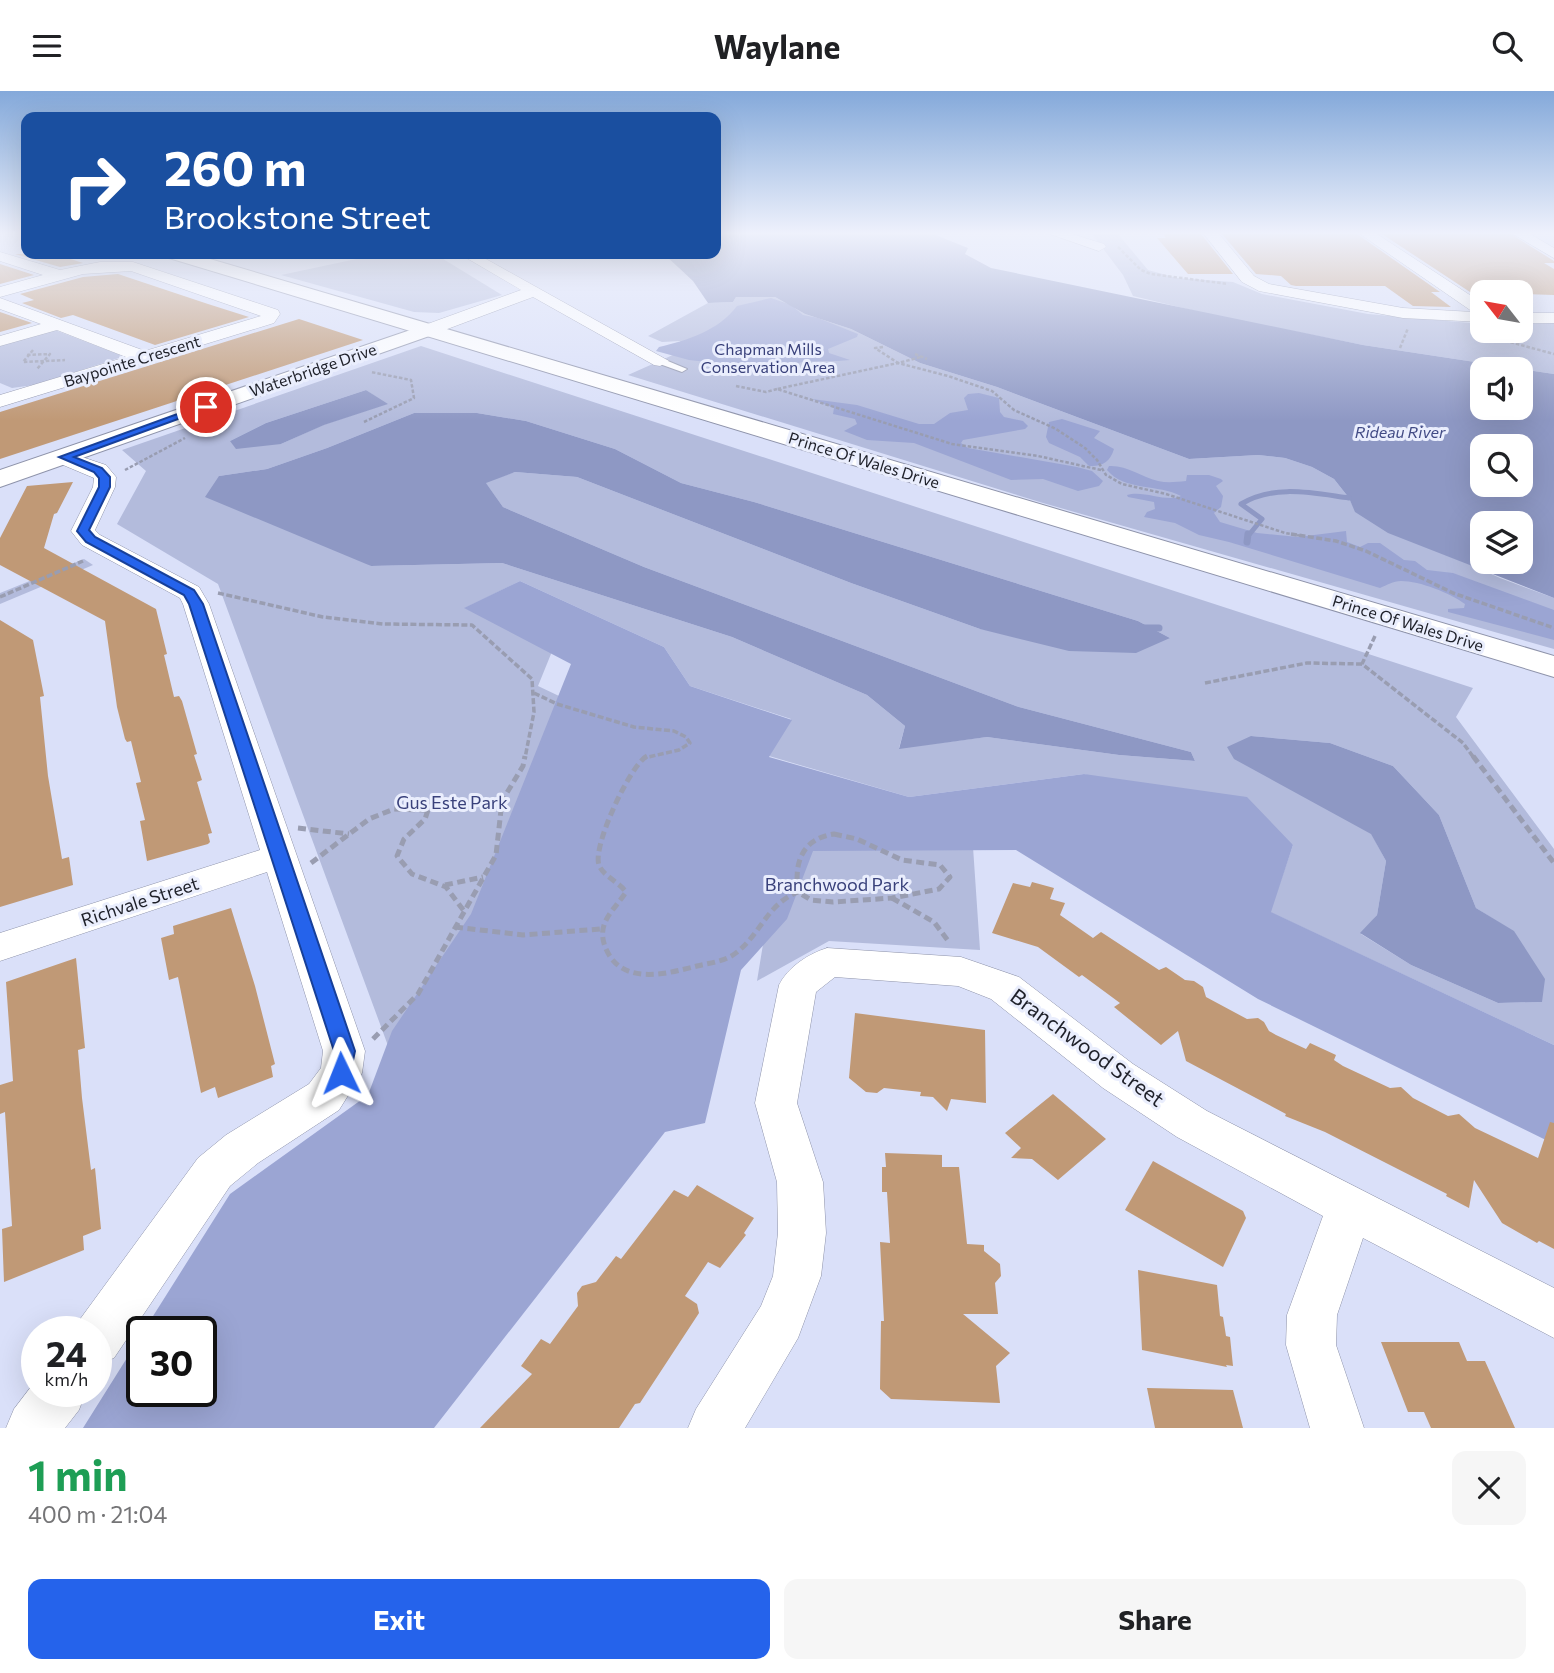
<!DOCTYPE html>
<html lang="en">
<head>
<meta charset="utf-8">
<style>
  :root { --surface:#fff; --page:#f6f6f6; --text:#202124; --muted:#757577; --accent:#2563eb }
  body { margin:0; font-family:Commissioner,sans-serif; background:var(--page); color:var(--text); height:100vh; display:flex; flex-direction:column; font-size:26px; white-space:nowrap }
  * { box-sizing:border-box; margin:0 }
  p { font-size:23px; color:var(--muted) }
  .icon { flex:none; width:38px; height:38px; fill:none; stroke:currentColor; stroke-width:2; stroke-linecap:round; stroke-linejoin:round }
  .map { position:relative; height:1337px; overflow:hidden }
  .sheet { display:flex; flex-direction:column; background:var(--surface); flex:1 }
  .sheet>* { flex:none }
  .hud { position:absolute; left:21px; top:21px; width:700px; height:147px; border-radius:14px; box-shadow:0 7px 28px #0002; background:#1a4fa0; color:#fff; overflow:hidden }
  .needle { width:46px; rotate:301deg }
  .tools { position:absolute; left:1470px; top:189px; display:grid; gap:14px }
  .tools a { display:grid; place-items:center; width:63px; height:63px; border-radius:14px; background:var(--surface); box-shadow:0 7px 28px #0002; font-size:35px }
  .speed { position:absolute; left:21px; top:1225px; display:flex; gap:14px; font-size:35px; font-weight:700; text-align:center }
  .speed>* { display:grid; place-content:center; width:91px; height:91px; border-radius:50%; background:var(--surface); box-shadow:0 7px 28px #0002; line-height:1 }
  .speed small { font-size:18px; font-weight:400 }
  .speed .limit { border:4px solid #111; border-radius:10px; background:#fff; color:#111 }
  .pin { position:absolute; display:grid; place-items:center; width:60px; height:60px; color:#fff; margin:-30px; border:4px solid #fff; border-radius:50%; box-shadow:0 2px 7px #0007 }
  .me { position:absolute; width:77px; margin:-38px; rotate:358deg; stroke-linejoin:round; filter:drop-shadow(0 0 5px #0008) }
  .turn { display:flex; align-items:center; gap:24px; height:147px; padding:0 28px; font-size:32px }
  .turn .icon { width:91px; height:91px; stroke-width:2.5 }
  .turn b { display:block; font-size:49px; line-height:60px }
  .round { display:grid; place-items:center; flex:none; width:74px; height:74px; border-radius:14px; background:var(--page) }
  .headline { display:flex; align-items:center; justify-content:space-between; height:119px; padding:0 28px }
  h1 { font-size:42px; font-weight:700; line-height:52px; color:#1e9e55 }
  .primary-button { display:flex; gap:14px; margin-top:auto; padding:14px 28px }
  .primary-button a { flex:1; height:80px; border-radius:14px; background:var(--accent); color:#fff; font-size:28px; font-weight:700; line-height:80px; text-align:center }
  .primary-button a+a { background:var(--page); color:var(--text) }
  header { display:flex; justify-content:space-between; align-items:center; height:91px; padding:0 28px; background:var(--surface); font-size:32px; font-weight:700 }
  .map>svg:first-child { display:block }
</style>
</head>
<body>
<header><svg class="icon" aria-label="menu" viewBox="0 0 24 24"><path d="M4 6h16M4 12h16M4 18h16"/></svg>Waylane<svg class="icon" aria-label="search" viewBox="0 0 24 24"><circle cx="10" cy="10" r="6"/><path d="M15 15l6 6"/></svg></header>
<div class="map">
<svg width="1554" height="1337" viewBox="0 0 1554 1337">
  <rect width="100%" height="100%" fill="#dae0f9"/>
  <g fill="#b3bbdc" fill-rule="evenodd">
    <polygon points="1092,143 1118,143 1148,179 1177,187 1233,191 1262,203 1368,223 1482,233 1482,240 1521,240 1521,233 1554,232 1554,283 1363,254 1212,224 1133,205 1123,184"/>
    <polygon points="380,163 435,163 502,204 439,222 414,221 281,184"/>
    <polygon points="736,206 775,206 805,223 851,238 920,272 997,296 1189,368 1258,364 1285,367 1312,376 1334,388 1349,407 1356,421 1500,487 1554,507 1554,558 1043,412 628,284 684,259 680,250 662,251 648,245 708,212 733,211"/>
    <polygon points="55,239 120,264 119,267 34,294 12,297 0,292 0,252"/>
    <path d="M421 255 1473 597 1456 626 1554 758V954L1270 821 1293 754 1084 683 909 706 769 665 791 628 690 595 664 556 520 490 465 517 553 558 538 595 696 670 362 1023 390 963 387 952 218 493 117 433 146 380 122 359ZM366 299 386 313 323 334 281 353 230 350 266 332ZM414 322H477L526 330 615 358 681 392 754 411 1138 530 1170 547 980 538 851 492 577 386 515 381 485 391 503 416 644 476 1019 616 1191 661 1195 670 1119 664 987 646 899 657 905 635 867 604 732 546 502 472 371 475 219 385 267 378 327 357ZM1251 645 1330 652 1393 675 1439 724 1476 817 1514 841 1542 911 1498 912 1411 874 1361 843 1377 824 1386 770 1371 742 1311 709Z"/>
    <polygon points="84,468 93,474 0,513 0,502"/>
    <polygon points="805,733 973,756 980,859 829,850 757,890 776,774"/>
  </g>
  <g fill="#9ba5d3">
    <path d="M771 207 791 214 803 224 818 227 858 243 857 246 828 258 829 262 850 269C834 271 818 269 803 271 785 274 771 285 753 276L689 269 656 260 659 256C688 249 718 240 737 215Z"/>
    <polygon points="979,302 999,307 1000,321 1004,326 1023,330 1028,335 1025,338 963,349 961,352 968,357 1077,376 1092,380 1103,390 1099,395 1078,400 1043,388 1011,389 914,352 867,349 844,340 857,333 855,328 833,323 834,317 812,308 857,314 919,333 934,333 950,322 968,319 964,307 968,303"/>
    <path d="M1062 328 1100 340 1094 347 1114 358C1110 371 1102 376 1089 375L1080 366 1049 352 1046 346 1049 331Z"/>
    <path d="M1109 375C1127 374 1141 386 1158 390 1167 392 1176 391 1186 390L1187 384H1209L1221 388 1223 390 1216 395 1223 405 1221 416 1214 422 1220 431 1257 442 1298 446 1346 440 1347 451 1360 456 1368 452H1380L1404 469 1415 470 1427 479 1453 482 1554 519V549L1448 521V518L1464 517 1465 513C1450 502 1420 490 1401 490 1393 490 1387 494 1380 497L1229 451 1199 444 1175 432 1144 426 1147 421 1155 418 1154 411 1128 406 1127 404C1144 399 1167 412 1181 405 1159 393 1124 400 1107 379Z"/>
    <polygon points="520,490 664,556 690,595 792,629 769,666 909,706 1084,683 1247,706 1293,754 1271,821 1554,954 1554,1053 1258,908 1016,759 813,760 787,828 741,879 705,1032 665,1041 434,1337 83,1337 142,1243 142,1300 201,1300 201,1241 143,1241 230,1103 368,1004 392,940 471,823 571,573 464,517"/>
  </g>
  <g fill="#8e98c4" fill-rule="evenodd">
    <path d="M716 143H933L968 157 965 163 991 177 1363 254 1554 283V507L1388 442 1355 421 1349 407 1334 388 1312 376 1285 367 1258 364 1189 368 997 296 920 272 851 238 805 223 775 206H736L733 211 708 212 693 190 664 163H716ZM1482 278H1521V317H1482ZM1482 355H1521V394H1482ZM1482 432H1521V471H1482Z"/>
    <polygon points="366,299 388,313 324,334 281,353 236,358 230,350 266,332"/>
    <polygon points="414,322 477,322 526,330 615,358 681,392 754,411 1138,530 1170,547 1136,562 1069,560 980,538 851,492 577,386 515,381 486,392 503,416 644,476 1019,616 1191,661 1195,670 1119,664 987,646 899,658 905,635 867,604 732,546 502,472 371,475 205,406 219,385 267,378 327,357"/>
    <polygon points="1251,645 1330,652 1393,675 1439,724 1476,817 1514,840 1545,888 1542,911 1498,912 1411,874 1360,842 1377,824 1386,770 1371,743 1234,668 1227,656"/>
  </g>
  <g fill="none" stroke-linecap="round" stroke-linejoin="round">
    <path stroke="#8e98c4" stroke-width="5" d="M1248 445 1262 428 1241 413C1275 393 1312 402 1349 407"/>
    <g stroke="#8e98c4" stroke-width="7">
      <polyline points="1247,451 1248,443"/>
      <polyline points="1141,537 1159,537"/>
    </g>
  </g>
  <g fill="#c09976">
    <polygon points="1163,143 1201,143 1233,183 1188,183 1157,147 1166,147"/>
    <polygon points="1222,143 1357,143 1440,201 1431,201 1451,216 1413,215 1385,195 1296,195 1291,194 1281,185 1256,183"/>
    <polygon points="1382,143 1511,143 1554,170 1554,172 1544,172 1554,178 1554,204 1470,201"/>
    <polygon points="15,163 55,163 83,172 60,176"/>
    <polygon points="0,173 34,184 0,193"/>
    <polygon points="118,183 208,213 249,226 155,254 73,224 61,227 22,212 34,209 20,203 83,186"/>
    <polygon points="0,221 32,232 0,241"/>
    <polygon points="299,228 363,249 0,368 0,321"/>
    <polygon points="73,391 57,422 54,423 44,457 156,518 167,563 164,564 174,606 179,605 182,610 197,663 194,664 202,689 197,691 212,742 208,743 210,751 208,753 147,770 140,730 145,729 136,692 141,691 131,650 127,651 125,648 117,616 105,530 0,474 0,447 27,395"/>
    <polygon points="0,529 33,549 44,605 40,606 48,685 62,768 69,766 73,794 0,816"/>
    <polygon points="1032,791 1054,797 1050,808 1065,812 1060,824 1093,847 1101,841 1159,879 1166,876 1185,889 1194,890 1203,896 1206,906 1247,928 1258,927 1264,931 1269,940 1276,944 1306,958 1310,952 1336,964 1334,969 1343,975 1390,997 1401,996 1413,1007 1448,1025 1459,1023 1475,1037 1538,1067 1550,1031 1554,1032 1554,1158 1539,1150 1537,1152 1502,1132 1474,1089 1469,1117 1446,1105 1447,1103 1325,1041 1285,1025 1286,1023 1186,970 1178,940 1161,954 1114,916 1120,912 1082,884 1079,886 1038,856 992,842 1013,792 1030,796"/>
    <polygon points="231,817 255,895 275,973 271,975 273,986 218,1007 215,996 201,1002 178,886 169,889 161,847 174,843 173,835"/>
    <polygon points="76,867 85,957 78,959 82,1007 91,1079 95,1077 101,1138 83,1145 84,1159 4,1191 2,1138 12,1135 5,1021 0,1023 0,994 13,990 6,891"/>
    <polygon points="855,922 985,939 986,1012 951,1008 947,1020 933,1006 920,1005 921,1001 884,997 877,1002 866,1001 849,987"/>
    <polygon points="1053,1003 1106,1048 1058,1089 1032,1068 1011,1067 1021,1057 1005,1042"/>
    <polygon points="885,1062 942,1064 942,1076 959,1076 967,1153 984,1154 984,1160 1000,1173 1001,1185 995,1192 998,1223 963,1223 1010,1262 996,1275 1000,1312 891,1308 880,1298 881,1230 884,1230 880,1151 890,1152 887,1101 882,1101 882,1076 886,1076"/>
    <polygon points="1153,1070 1243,1120 1246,1127 1223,1176 1125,1119"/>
    <polygon points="697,1094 754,1127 744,1142 746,1144 720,1177 708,1171 685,1205 697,1213 699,1222 640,1312 635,1313 619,1337 480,1337 532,1283 521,1275 541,1248 550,1253 578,1215 577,1202 582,1195 596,1191 616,1165 621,1168 674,1099 688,1106"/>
    <polygon points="1138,1179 1217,1194 1220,1225 1223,1226 1226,1245 1230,1246 1233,1275 1226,1274 1227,1276 1142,1259"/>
    <polygon points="1381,1251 1459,1251 1467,1270 1485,1270 1515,1337 1431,1337 1424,1321 1408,1321"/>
    <polygon points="1147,1297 1233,1299 1243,1337 1155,1337"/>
  </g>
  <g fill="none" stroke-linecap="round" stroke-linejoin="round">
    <defs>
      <polygon id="service" points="657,268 663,268 687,278 682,281 657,272"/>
      <g id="minor">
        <polygon points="1050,143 1072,143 1104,153 1106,156 1099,160"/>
        <polygon points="1204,143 1219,143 1254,185 1269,193 1403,217 1473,221 1360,143 1377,143 1482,212 1482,231 1403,227 1259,200 1242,191"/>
        <polygon points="1513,143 1530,143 1554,157 1554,167"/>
        <polygon points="0,161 60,179 100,171 133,171 278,219 280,223 274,232 0,316 0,304 126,266 57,239 0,255 0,245 41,233 0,218 0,207 145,260 261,225 131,180 83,183 0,206 0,196 43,184 0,170"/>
        <polygon points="460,163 477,163 669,270 660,275 654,274 533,206 434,243 422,243 419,239 422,235 521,199"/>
        <rect x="1521" y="222" width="33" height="10"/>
        <polygon points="64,360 106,374 116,386 115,396 95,439 100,444 199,496 209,513 365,960 362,982 339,1019 258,1072 230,1095 114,1267 96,1274 96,1241 74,1241 78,1231 198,1067 226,1044 309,993 321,977 323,960 267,781 0,870 0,842 260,759 183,513 180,507 82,454 71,440 93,396 94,387 56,371 53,366 56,361"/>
        <path d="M827 857 961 866 1019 886 1133 973 1207 1020 1554 1197V1247L1363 1147 1337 1224 1336 1254 1364 1337H1310L1286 1254 1287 1224 1323 1125 1177 1046 1103 997 991 908 958 895 835 886 816 901 797 1012 823 1091 826 1142 821 1185 798 1247 745 1337H688L696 1318 761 1215 773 1185 778 1142 777 1091 755 1012 779 894C788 876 808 863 827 857Z"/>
        <polygon points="37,1288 37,1300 86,1300 79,1319 65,1337 6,1337 14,1318"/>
      </g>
      <polygon id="tertiary" points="428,233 435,235 439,239 435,243 0,396 0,379"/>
      <polygon id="primary" points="166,163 193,163 1554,565 1554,586 169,167"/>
    </defs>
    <use href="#service" stroke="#8e93aa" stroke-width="2"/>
    <use href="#minor" stroke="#8e93aa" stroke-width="1"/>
    <use href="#tertiary" stroke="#8e93aa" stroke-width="2"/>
    <use href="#primary" stroke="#8e93aa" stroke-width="2"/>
    <g stroke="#999db1" stroke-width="2.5" stroke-dasharray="3.5 2" stroke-linecap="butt">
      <polyline points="1118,156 1141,179 1151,183 1228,193"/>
      <polyline points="1484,244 1554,263"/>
      <polyline points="883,256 875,257 898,272 921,266"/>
      <polyline points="1400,257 1408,237"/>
      <polyline points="33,259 23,271 65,269"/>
      <polyline points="915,263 927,268"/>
      <polyline points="27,264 50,263 37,278"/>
      <polyline points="736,295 766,301 777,298"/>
      <polyline points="364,331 414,307 411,289 371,281"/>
      <polyline points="125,379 185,347"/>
      <polyline points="1101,379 1038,365 952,353 777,298 898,272 948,285 992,300 1014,319 1056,338 1085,357 1097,369 1106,384 1122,393 1166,403 1285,442 1302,445"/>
    </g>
    <g stroke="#999db1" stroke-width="3.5" stroke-dasharray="6 2.5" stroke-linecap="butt">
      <polyline points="1291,443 1336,450 1366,460 1453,502 1554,537"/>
      <polyline points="218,502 323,526 383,533 472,534 532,588 534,621 525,667"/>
      <polyline points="0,506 83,470"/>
      <polyline points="1375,545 1362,573 1463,652 1474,667"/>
      <polyline points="1205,592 1307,572 1362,573"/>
      <polyline points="534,602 557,613 634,636 674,640 686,646 690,652 679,659 644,667"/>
    </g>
    <g stroke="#999db1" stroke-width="5" stroke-dasharray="8 4.5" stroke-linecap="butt">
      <path d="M647 665C631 673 592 755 599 774 603 785 619 791 626 801 613 821 595 832 606 858 622 895 666 883 697 875 709 872 722 871 733 864 760 846 766 813 798 801"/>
      <polyline points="1473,665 1554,772"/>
      <polyline points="428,719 425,728 404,748 397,765 412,783 446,796 464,820"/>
      <polyline points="298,737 349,743"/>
      <path d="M834 743 857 748 902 769 940 774 950 786 939 798 892 807 833 811 811 809 798 801C794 771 802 748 834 743Z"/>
      <polyline points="311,772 369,728 394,718 425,719 502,710"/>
      <polyline points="445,794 483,786"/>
      <polyline points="892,807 934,831 949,851"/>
      <polyline points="455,836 523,844 600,838"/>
      <polyline points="373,948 418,903 496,764 502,710 523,675 525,665"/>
    </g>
    <use href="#service" fill="#fff" fill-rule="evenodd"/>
    <use href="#minor" fill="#fff" fill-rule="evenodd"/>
    <use href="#tertiary" fill="#fff" fill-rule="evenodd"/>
    <use href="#primary" fill="#fff" fill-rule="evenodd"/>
  </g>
  <linearGradient id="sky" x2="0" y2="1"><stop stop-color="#84a9da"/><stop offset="0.43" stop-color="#eef1fc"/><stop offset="1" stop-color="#eef1fc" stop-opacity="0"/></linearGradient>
  <rect width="1554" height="330" fill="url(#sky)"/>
  <polygon fill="#2563eb" stroke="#184099" stroke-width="2" points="202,314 211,316 74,366 102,377 110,386 110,396 89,439 95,446 194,499 203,513 355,960 349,988 341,991 334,988 331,982 334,960 189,513 184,504 86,451 77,440 99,396 99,387 94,381 59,366"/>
  <g text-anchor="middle" stroke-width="6" stroke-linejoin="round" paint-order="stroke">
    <g font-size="16" fill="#39417b" stroke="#eaeefd">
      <text x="768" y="264">Chapman Mills<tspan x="768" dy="18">Conservation Area</tspan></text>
    </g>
    <g font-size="16" fill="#1e2029" stroke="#eaeefd">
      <text transform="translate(132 270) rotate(-17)" y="6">Baypointe Crescent</text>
      <text transform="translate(313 279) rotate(-19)" y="6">Waterbridge Drive</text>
      <text transform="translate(864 369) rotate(17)" y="6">Prince Of Wales Drive</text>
      <text transform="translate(1408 532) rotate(17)" y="6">Prince Of Wales Drive</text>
    </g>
    <g font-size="16" font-style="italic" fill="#424b85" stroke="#eaeefd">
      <text x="1400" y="347">Rideau River</text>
    </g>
    <g font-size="18" fill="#39417b" stroke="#eaeefd">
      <text x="452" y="718">Gus Este Park</text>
      <text x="837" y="800">Branchwood Park</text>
    </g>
    <g font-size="18" fill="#1e2029" stroke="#eaeefd">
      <text transform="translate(140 811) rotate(-18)" y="6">Richvale Street</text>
    </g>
    <g font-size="21" fill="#1e2029" stroke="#eaeefd">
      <text transform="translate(1087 957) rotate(36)" y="7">Branchwood Street</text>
    </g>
  </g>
</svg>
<div class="tools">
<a><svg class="needle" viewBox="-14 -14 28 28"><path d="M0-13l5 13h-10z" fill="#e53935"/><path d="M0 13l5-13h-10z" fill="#757577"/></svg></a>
<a><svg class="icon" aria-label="sound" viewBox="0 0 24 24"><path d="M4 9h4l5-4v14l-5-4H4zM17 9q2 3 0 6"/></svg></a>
<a><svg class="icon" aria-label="search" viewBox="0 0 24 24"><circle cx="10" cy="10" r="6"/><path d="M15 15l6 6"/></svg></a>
<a><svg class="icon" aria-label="layers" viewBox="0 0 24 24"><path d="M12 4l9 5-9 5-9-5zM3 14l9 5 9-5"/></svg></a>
</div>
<div class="speed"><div>24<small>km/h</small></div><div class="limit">30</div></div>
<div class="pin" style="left:206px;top:316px;background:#d93025"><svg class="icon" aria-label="arrive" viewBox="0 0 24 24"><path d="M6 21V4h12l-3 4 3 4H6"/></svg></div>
<svg class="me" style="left:341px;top:982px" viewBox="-20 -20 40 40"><path d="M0-17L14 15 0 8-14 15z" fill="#2563eb" stroke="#fff" stroke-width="4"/></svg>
<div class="hud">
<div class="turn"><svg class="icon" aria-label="right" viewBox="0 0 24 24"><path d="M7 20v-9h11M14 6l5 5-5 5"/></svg><div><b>260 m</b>Brookstone Street</div></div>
</div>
</div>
<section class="sheet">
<div class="headline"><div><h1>1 min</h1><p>400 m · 21:04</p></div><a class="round"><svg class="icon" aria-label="close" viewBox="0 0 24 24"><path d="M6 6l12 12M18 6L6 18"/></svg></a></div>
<div class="primary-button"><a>Exit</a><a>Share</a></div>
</section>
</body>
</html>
